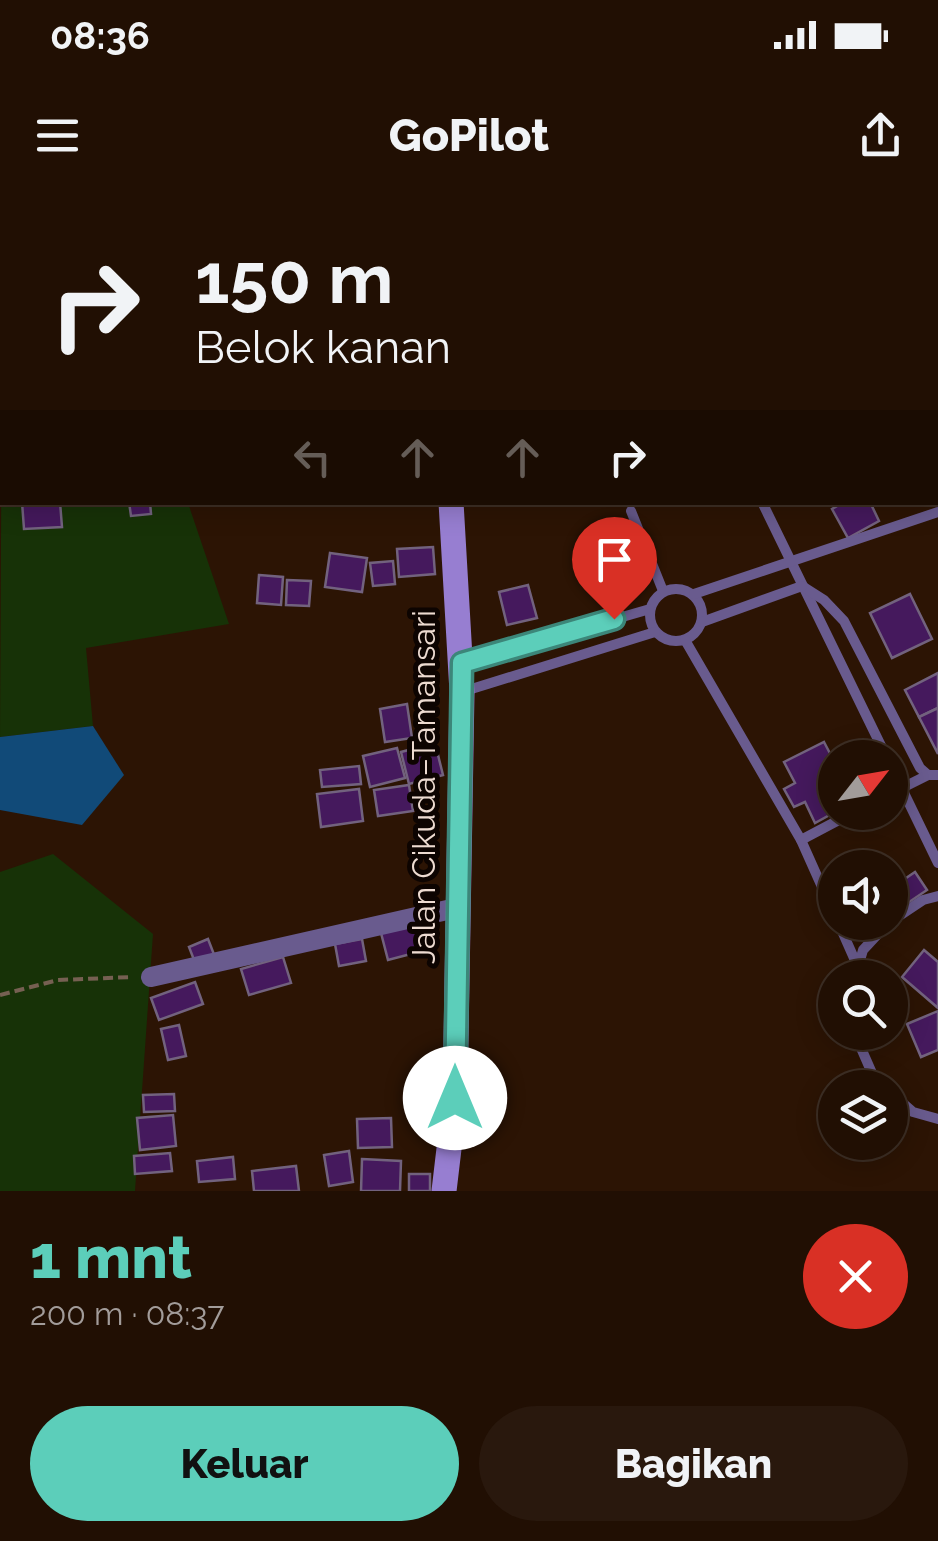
<!DOCTYPE html>
<html lang="id">
<head>
<meta charset="utf-8">
<style>
  :root { --surface:#210f03; --page:#29180d; --text:#f1f3f6; --muted:#a29c9a; --line:#3e2f25; --accent:#5cceba }
  body { margin:0; font-family:Raleway,sans-serif; background:var(--page); color:var(--text); height:100vh; display:flex; flex-direction:column; font-size:38px; white-space:nowrap }
  * { box-sizing:border-box; margin:0 }
  p { font-size:32px; color:var(--muted) }
  .icon { flex:none; width:55px; height:55px; fill:none; stroke:currentColor; stroke-width:2; stroke-linecap:round; stroke-linejoin:round }
  .map { position:relative; height:991px; overflow:hidden }
  .panel { display:flex; flex-direction:column; background:var(--surface); flex:1 }
  .panel>* { flex:none }
  .banner { position:absolute; left:0px; top:0px; width:940px; height:305px; box-shadow:0 5px 25px #0003,0 0 0 2px var(--line); background:#210f03; color:var(--text); overflow:hidden }
  .needle { width:65px; rotate:59deg }
  .tools { position:absolute; left:818px; top:540px; display:grid; gap:20px }
  .tools a { display:grid; place-items:center; width:90px; height:90px; border-radius:50%; background:var(--surface); box-shadow:0 5px 25px #0003,0 0 0 2px var(--line); font-size:50px }
  .pin { position:absolute; display:grid; place-items:center; width:85px; height:85px; color:#fff; margin:-102px -42px; border-radius:50% 50% 50% 0; rotate:-45deg; box-shadow:0 0 10px #0007 }
  .pin .icon { rotate:45deg }
  .me { position:absolute; width:110px; margin:-55px; rotate:0deg; stroke-linejoin:round; filter:drop-shadow(0 0 8px #0008) }
  .turn { display:flex; align-items:center; gap:35px; height:210px; padding:0 30px; font-size:45px }
  .turn .icon { width:130px; height:130px; stroke-width:2.5 }
  .turn b { display:block; font-size:70px; line-height:85px }
  .lanes { display:flex; align-items:center; height:95px; padding:0 30px; background:#0003; justify-content:center; gap:50px; direction:ltr }
  .lanes .off { opacity:.35 }
  .round { display:grid; place-items:center; flex:none; width:105px; height:105px; border-radius:52px; background:var(--page) }
  .headline { display:flex; align-items:center; justify-content:space-between; height:170px; padding:0 30px }
  h1 { font-size:60px; font-weight:800; line-height:75px; color:var(--accent) }
  .button { display:flex; gap:20px; margin-top:auto; padding:20px 30px }
  .button a { flex:1; height:115px; border-radius:60px; background:var(--accent); color:#111; font-size:40px; font-weight:800; line-height:115px; text-align:center }
  .button a+a { background:var(--page); color:var(--text) }
  .status { display:flex; justify-content:space-between; align-items:center; height:70px; padding:0 50px; background:var(--surface); direction:ltr }
  .status svg { height:28px; fill:currentColor }
  header { display:flex; justify-content:space-between; align-items:center; height:130px; padding:0 30px; background:var(--surface); font-size:45px; font-weight:800 }
  .map>svg:first-child { display:block }
</style>
</head>
<body>
<div class="status"><b>08:36</b><svg viewBox="0 0 49 12"><path d="M0 12V9h3v3zM5 12V6h3v6zM10 12V3h3v9zM15 12V0h3v12zM26 1h20v11H26zM47 4h2v5h-2z"/></svg></div>
<header><svg class="icon" aria-label="menu" viewBox="0 0 24 24"><path d="M4 6h16M4 12h16M4 18h16"/></svg>GoPilot<svg class="icon" aria-label="share" viewBox="0 0 24 24"><path d="M12 15V3M7 8l5-5 5 5M5 13v7h14v-7"/></svg></header>
<div class="map">
<svg width="938" height="991" viewBox="0 0 938 991">
  <rect width="100%" height="100%" fill="#2c1404"/>
  <g fill="#173207">
    <polygon points="2,142 2,302 188,303 229,424 86,448 93,526 0,537"/>
    <polygon points="53,654 153,734 135,991 0,991 0,672"/>
  </g>
  <polygon fill="#114a78" points="93,526 124,575 82,625 0,610 0,537"/>
  <g fill="#45195d" stroke="#72627e" stroke-width="2.5">
    <polygon points="22,302 60,302 62,327 24,329"/>
    <polygon points="129,302 150,302 151,314 131,316"/>
    <polygon points="844,302 870,302 879,321 848,338 832,309"/>
    <polygon points="433,347 435,374 399,377 397,349"/>
    <polygon points="330,353 367,358 362,392 325,387"/>
    <polygon points="393,361 395,384 373,386 370,363"/>
    <polygon points="259,375 283,377 281,405 257,403"/>
    <polygon points="287,380 311,381 309,406 286,405"/>
    <polygon points="528,385 537,418 507,425 499,392"/>
    <polygon points="910,394 932,439 892,458 870,413"/>
    <polygon points="938,473 938,508 919,517 905,490"/>
    <polygon points="407,504 412,538 385,542 380,509"/>
    <polygon points="938,508 938,554 919,517"/>
    <polygon points="824,542 835,563 835,612 815,623 805,602 794,607 784,589 795,583 784,562"/>
    <polygon points="435,543 443,575 409,584 401,552"/>
    <polygon points="397,548 405,578 370,587 363,556"/>
    <polygon points="359,566 361,584 322,587 320,570"/>
    <polygon points="409,585 413,611 378,616 374,590"/>
    <polygon points="359,589 363,621 321,627 317,594"/>
    <polygon points="915,672 927,690 890,715 890,689"/>
    <polygon points="416,725 422,751 388,760 381,733"/>
    <polygon points="208,739 215,757 196,765 189,747"/>
    <polygon points="362,739 366,761 339,766 335,744"/>
    <polygon points="924,750 938,762 938,808 902,777"/>
    <polygon points="283,757 291,783 249,795 241,769"/>
    <polygon points="195,782 203,804 159,820 151,798"/>
    <polygon points="938,811 938,850 921,857 907,824"/>
    <polygon points="179,825 186,856 168,860 161,829"/>
    <polygon points="174,894 175,911 144,912 143,895"/>
    <polygon points="173,915 176,946 140,950 137,918"/>
    <polygon points="391,918 392,947 358,948 357,919"/>
    <polygon points="349,951 353,982 329,986 324,955"/>
    <polygon points="170,953 172,971 135,974 134,956"/>
    <polygon points="233,957 235,979 199,982 197,961"/>
    <polygon points="362,959 401,961 400,991 361,991"/>
    <polygon points="296,966 299,991 254,991 252,971"/>
    <rect x="409" y="974" width="21" height="17"/>
  </g>
  <g fill="none" stroke-linecap="round" stroke-linejoin="round">
    <polyline stroke="#766052" stroke-width="4" stroke-dasharray="10 5" stroke-linecap="butt" points="0,795 58,780 133,777"/>
    <g stroke="#695b8e" stroke-width="10">
      <polyline points="380,0 381,2"/>
      <polyline points="709,2 715,0"/>
      <polyline points="762,302 887,558"/>
      <polyline points="631,311 663,391"/>
      <polyline points="802,386 824,400 844,421 920,568 928,575 938,575"/>
      <circle cx="676" cy="415" r="26"/>
      <polyline points="694,394 938,312"/>
      <polyline points="702,422 802,386"/>
      <polyline points="685,440 801,640 835,716"/>
      <polyline points="463,463 650,409"/>
      <polyline points="465,491 655,432"/>
      <polyline points="890,564 938,663"/>
      <polyline points="890,594 928,575"/>
      <polyline points="801,640 854,612"/>
      <polyline points="838,722 857,765 872,778"/>
      <polyline points="890,722 923,700 938,696"/>
      <polyline points="855,778 863,750 889,722"/>
      <polyline points="890,792 903,803"/>
      <polyline points="854,832 875,880 884,888"/>
      <polyline points="890,892 913,912 938,919"/>
    </g>
    <g stroke="#695b8e" stroke-width="20">
      <polyline points="0,275 2,274"/>
      <polyline points="151,777 456,708"/>
    </g>
    <g stroke="#977ed1" stroke-width="25">
      <polyline points="343,0 344,2"/>
      <polyline points="444,991 455,898 462,492 451,302"/>
    </g>
  </g>
  <g fill="none" stroke-linecap="round" stroke-linejoin="round">
    <defs>
      <polyline id="route" points="455,898 462,463 614,419"/>
    </defs>
    <use href="#route" stroke="#3c8679" stroke-width="25"/>
    <use href="#route" stroke="#5cceba" stroke-width="18"/>
  </g>
  <g text-anchor="middle" stroke-width="10" stroke-linejoin="round" paint-order="stroke">
    <g font-size="32" fill="#eddbd1" stroke="#0d0401">
      <text transform="translate(424 587) rotate(-90)" y="11">Jalan Cikuda–Tamansari</text>
    </g>
  </g>
</svg>
<div class="tools">
<a><svg class="needle" viewBox="-14 -14 28 28"><path d="M0-13l5 13h-10z" fill="#e53935"/><path d="M0 13l5-13h-10z" fill="#a29c9a"/></svg></a>
<a><svg class="icon" aria-label="sound" viewBox="0 0 24 24"><path d="M4 9h4l5-4v14l-5-4H4zM17 9q2 3 0 6"/></svg></a>
<a><svg class="icon" aria-label="search" viewBox="0 0 24 24"><circle cx="10" cy="10" r="6"/><path d="M15 15l6 6"/></svg></a>
<a><svg class="icon" aria-label="layers" viewBox="0 0 24 24"><path d="M12 4l9 5-9 5-9-5zM3 14l9 5 9-5"/></svg></a>
</div>
<div class="pin" style="left:614px;top:419px;background:#d93025"><svg class="icon" aria-label="arrive" viewBox="0 0 24 24"><path d="M6 21V4h12l-3 4 3 4H6"/></svg></div>
<svg class="me" style="left:455px;top:898px" viewBox="-20 -20 40 40"><circle r="19" fill="#fff"/><path d="M0-13L10 11 0 6-10 11z" fill="#5cceba"/></svg>
<div class="banner">
<div class="turn"><svg class="icon" aria-label="right" viewBox="0 0 24 24"><path d="M7 20v-9h11M14 6l5 5-5 5"/></svg><div><b>150 m</b>Belok kanan</div></div>
<div class="lanes"><svg class="icon off" aria-label="left" viewBox="0 0 24 24"><path d="M17 20v-9H6M10 6l-5 5 5 5"/></svg><svg class="icon off" aria-label="ahead" viewBox="0 0 24 24"><path d="M12 20V5M6 11l6-6 6 6"/></svg><svg class="icon off" aria-label="ahead" viewBox="0 0 24 24"><path d="M12 20V5M6 11l6-6 6 6"/></svg><svg class="icon" aria-label="right" viewBox="0 0 24 24"><path d="M7 20v-9h11M14 6l5 5-5 5"/></svg></div>
</div>
</div>
<section class="panel">
<div class="headline"><div><h1>1 mnt</h1><p>200 m · 08:37</p></div><a class="round" style="background:#d93025;color:#fff"><svg class="icon" aria-label="close" viewBox="0 0 24 24"><path d="M6 6l12 12M18 6L6 18"/></svg></a></div>
<div class="button"><a>Keluar</a><a>Bagikan</a></div>
</section>
</body>
</html>
